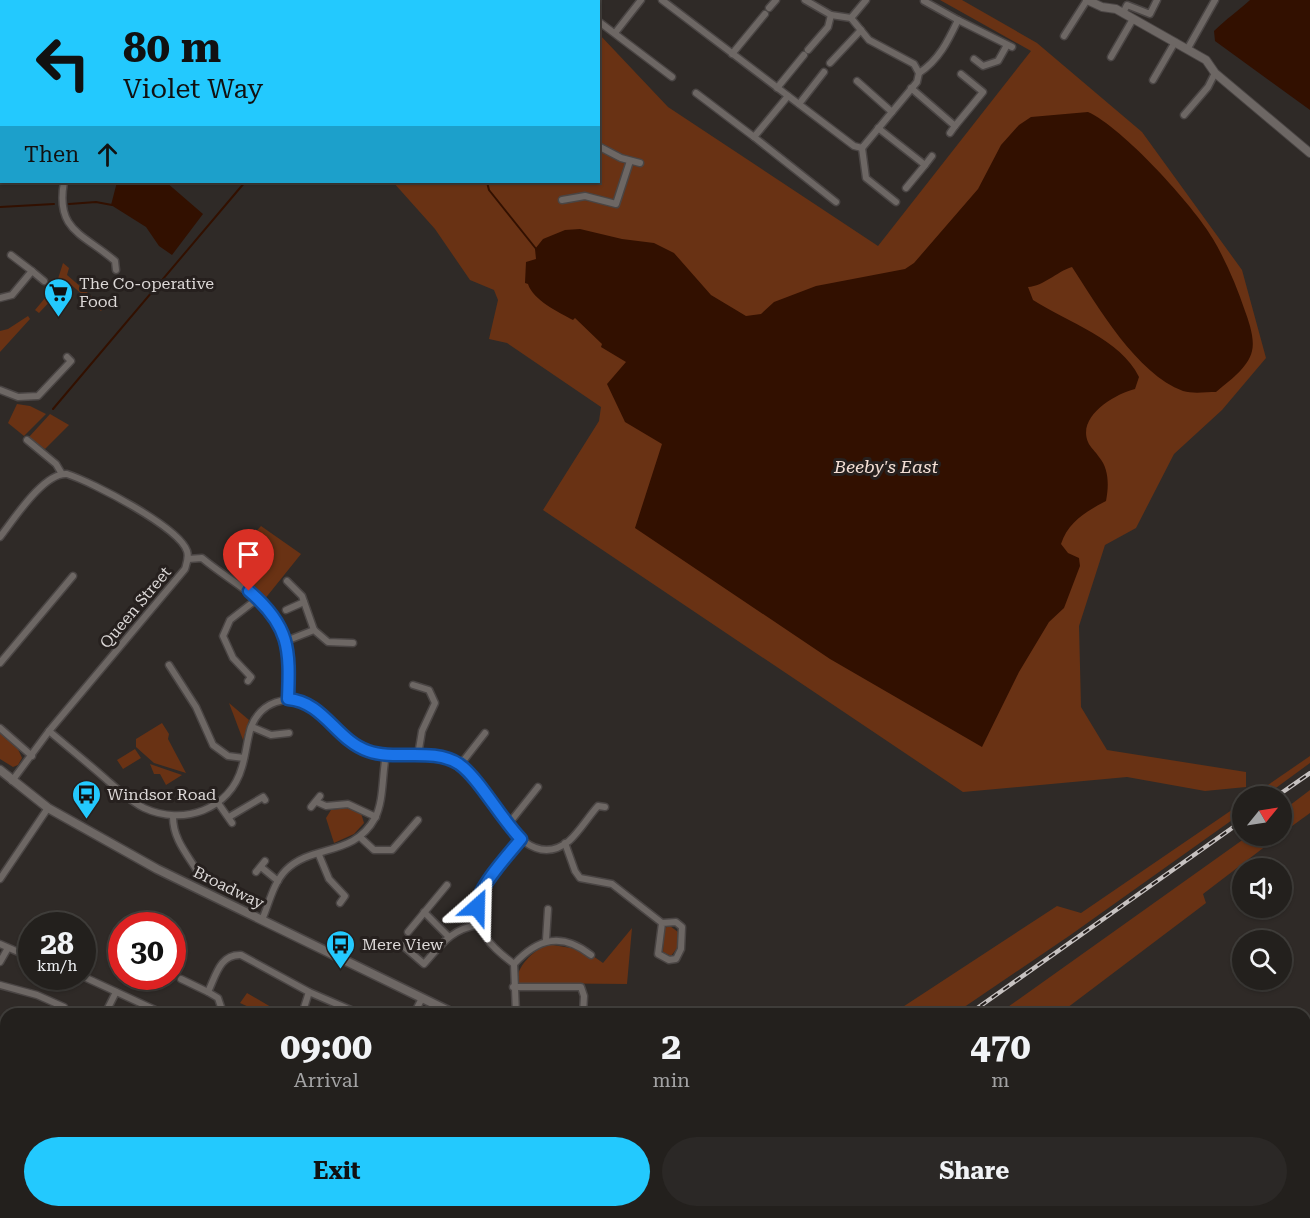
<!DOCTYPE html>
<html lang="en">
<head>
<meta charset="utf-8">
<style>
  :root { --surface:#23201d; --page:#2b2826; --text:#f1f3f6; --muted:#a3a3a4; --line:#403e3b; --accent:#23c9fe }
  body { margin:0; font-family:"Roboto Serif",serif; background:var(--page); color:var(--text); height:100vh; display:flex; flex-direction:column; font-size:22px; white-space:nowrap }
  * { box-sizing:border-box; margin:0 }
  p { font-size:20px; color:var(--muted) }
  .icon { flex:none; width:33px; height:33px; fill:none; stroke:currentColor; stroke-width:2; stroke-linecap:round; stroke-linejoin:round }
  .map { position:relative; flex:1; overflow:hidden }
  .side { position:absolute; left:0px; top:1008px; width:1311px; height:210px; display:flex; flex-direction:column; background:var(--surface); border-radius:18px 18px 0 0; box-shadow:0 2px 4px #0004,0 0 0 2px var(--line) }
  .side>* { flex:none }
  .top-card { position:absolute; left:0px; top:0px; width:600px; height:183px; box-shadow:0 2px 4px #0004,0 0 0 2px var(--line); background:#23c9fe; color:#111; overflow:hidden }
  .needle { width:39px; rotate:60deg }
  .buttons { position:absolute; left:1232px; top:786px; display:grid; gap:12px }
  .buttons a { display:grid; place-items:center; width:60px; height:60px; border-radius:50%; background:var(--surface); box-shadow:0 2px 4px #0004,0 0 0 2px var(--line); font-size:30px }
  .speed { position:absolute; left:18px; top:912px; display:flex; gap:12px; font-size:30px; font-weight:700; text-align:center }
  .speed>* { display:grid; place-content:center; width:78px; height:78px; border-radius:50%; background:var(--surface); box-shadow:0 2px 4px #0004,0 0 0 2px var(--line); line-height:1 }
  .speed small { font-size:15px; font-weight:400 }
  .speed .limit { border:9px solid #d22; background:#fff; color:#111 }
  .pin { position:absolute; display:grid; place-items:center; width:51px; height:51px; color:#fff; margin:-62px -26px; border-radius:50% 50% 50% 0; rotate:-45deg; box-shadow:0 0 6px #0007 }
  .pin .icon { rotate:45deg }
  .me { position:absolute; width:66px; margin:-33px; rotate:25deg; stroke-linejoin:round; filter:drop-shadow(0 0 4px #0008) }
  .turn { display:flex; align-items:center; gap:21px; height:126px; padding:0 24px; font-size:27px }
  .turn .icon { width:78px; height:78px; stroke-width:2.5 }
  .turn b { display:block; font-size:42px; line-height:51px }
  .then { display:flex; align-items:center; height:57px; padding:0 24px; background:#0003; gap:12px; font-size:22px }
  .eta { display:flex; justify-content:space-evenly; align-items:center; height:102px; text-align:center }
  .eta b { font-size:36px; font-weight:700; line-height:42px }
  .primary-button { display:flex; gap:12px; margin-top:auto; padding:12px 24px }
  .primary-button a { flex:1; height:69px; border-radius:36px; background:var(--accent); color:#111; font-size:24px; font-weight:700; line-height:69px; text-align:center }
  .primary-button a+a { background:var(--page); color:var(--text) }
  .map>svg:first-child { display:block }
</style>
</head>
<body>
<div class="map">
<svg width="1310" height="1218" viewBox="0 0 1310 1218">
  <rect width="100%" height="100%" fill="#2f2a27"/>
  <g fill="#693214">
    <polygon points="157,0 469,0 471,1 159,2"/>
    <polygon points="940,0 962,0 1037,43 1142,132 1242,270 1266,358 1222,410 1174,454 1136,528 1105,545 1079,626 1081,707 1107,750 1246,772 1246,787 1205,791 1127,777 963,792 543,510 599,421 601,407 507,343 489,339 498,300 494,290 470,280 435,229 393,182 598,182 599,34 668,107 878,246 1031,51"/>
    <polygon points="63,263 69,268 67,275 104,307 101,311 68,282 39,313 35,310 56,285"/>
    <polygon points="28,316 30,319 0,352 0,331 8,329"/>
    <polygon points="17,404 30,406 46,414 24,436 8,423"/>
    <polygon points="50,414 69,425 45,449 29,437"/>
    <polygon points="261,526 301,554 264,600 236,580 247,565 234,556"/>
    <polygon points="229,703 249,720 243,740"/>
    <polygon points="162,723 169,734 168,739 186,773 154,763 136,747 136,739"/>
    <polygon points="0,733 18,749 22,758 18,765 13,767 0,759"/>
    <polygon points="135,749 141,758 123,769 117,760"/>
    <polygon points="1310,756 1310,763 1265,796 1252,796"/>
    <polygon points="150,764 182,775 166,785 160,774 154,774"/>
    <polygon points="1310,790 1310,813 1281,834 1281,812"/>
    <polygon points="1242,803 1242,813 1069,936 954,1014 892,1014 1057,906 1081,913"/>
    <polygon points="346,808 361,813 364,823 354,834 334,843 326,818 331,810"/>
    <polygon points="1248,836 1279,836 1203,894 1206,903 1059,1014 998,1014"/>
    <polygon points="670,926 678,932 677,948 671,956 663,952 664,928"/>
    <path d="M632 928 627 984 516 983C518 965 531 953 547 944L577 949 590 959 593 956 603 963Z"/>
    <polygon points="247,993 271,1007 269,1012 274,1014 251,1014 253,1009 240,1003"/>
    <polygon points="156,1212 203,1212 200,1218 153,1218"/>
  </g>
  <g fill="#321000">
    <path d="M1250 0H1310V110L1215 41 1214 31C1226 19 1238 11 1250 0Z"/>
    <path d="M1088 112C1122 127 1194 206 1213 239 1226 261 1237 287 1245 311 1249 322 1255 339 1252 351 1248 368 1229 381 1216 392 1206 392 1193 394 1183 391 1137 374 1098 307 1072 267 1056 272 1044 286 1028 287L1033 300C1067 322 1121 339 1139 377L1135 389C1115 394 1077 416 1088 442 1090 447 1096 452 1099 457 1109 469 1109 485 1106 501 1087 511 1068 522 1061 544L1068 553 1079 558 1080 566 1064 608 1049 622 1019 672 982 747 830 659 635 528 662 444 625 422 607 384 626 362 601 347 602 344 575 318 573 320C558 312 533 300 528 284L525 283 526 262 536 259 535 249 543 239 565 230 580 229 622 239 654 243 674 253 711 295 746 316 761 314 774 302 816 286 905 269 914 263 978 189 1001 145 1019 125 1031 117Z"/>
    <polygon points="117,182 166,182 203,214 172,255 159,246 146,227 111,205"/>
  </g>
  <g fill="none" stroke-linecap="round" stroke-linejoin="round">
    <g stroke="#321000" stroke-width="2">
      <polyline points="487,182 489,190 537,250"/>
      <polyline points="69,204 96,202 112,205"/>
      <polyline points="0,207 54,204"/>
      <polyline points="53,409 245,182"/>
    </g>
    <defs>
      <g id="minor">
        <polyline points="478,0 480,2"/>
        <polyline points="662,0 854,146 862,148 917,82 919,73 914,64 869,40 851,18"/>
        <polyline points="805,0 831,15 851,18"/>
        <polyline points="454,2 455,0"/>
        <polyline points="769,8 776,0"/>
        <polyline points="1123,13 1127,5 1150,14 1157,0"/>
        <polyline points="851,18 866,0"/>
        <polyline points="958,20 1012,47"/>
        <polyline points="598,21 672,77"/>
        <polyline points="615,33 641,0"/>
        <polyline points="1064,36 1087,0"/>
        <polyline points="1188,48 1215,0"/>
        <polyline points="808,50 828,27 831,15"/>
        <polyline points="732,54 765,14"/>
        <polyline points="1111,57 1133,19"/>
        <polyline points="974,59 983,66 998,61 1007,45"/>
        <polyline points="830,63 861,30"/>
        <path d="M919 73C939 60 948 41 958 20L924 1"/>
        <polyline points="1153,80 1175,42"/>
        <polyline points="857,81 892,112"/>
        <polyline points="777,88 804,55"/>
        <polyline points="911,88 955,126 983,92 961,74"/>
        <polyline points="696,93 754,137 788,96"/>
        <polyline points="799,104 824,72"/>
        <polyline points="1184,115 1208,87 1215,73"/>
        <polyline points="878,128 925,165 906,188"/>
        <polyline points="950,133 955,126"/>
        <polyline points="754,137 836,202"/>
        <polyline points="598,146 621,158 640,163"/>
        <polyline points="862,148 866,178 896,202"/>
        <polyline points="0,149 2,151"/>
        <polyline points="925,165 932,156"/>
        <path d="M64 182C55 231 84 234 115 261L116 270"/>
        <polyline points="562,200 585,196 616,204 630,161"/>
        <polyline points="11,255 32,271"/>
        <polyline points="0,298 12,295 32,271 44,281"/>
        <polyline points="0,390 18,397 38,396 71,361 67,357"/>
        <polyline points="27,440 56,464 62,474"/>
        <path d="M0 537C14 519 44 472 67 474 92 482 179 527 187 551 189 557 187 562 185 569L49 731 12 781"/>
        <path d="M188 559 202 558C231 583 276 602 287 643 292 660 288 681 288 699"/>
        <polyline points="287,581 302,596 314,630"/>
        <polyline points="286,610 304,602"/>
        <polyline points="286,641 314,630 328,642 353,643"/>
        <polyline points="0,663 73,576"/>
        <polyline points="169,665 196,707 213,745 228,756 244,758"/>
        <polyline points="248,681 251,677 233,658 223,636 230,620 257,599"/>
        <polyline points="413,685 429,690 435,703 422,731 418,755"/>
        <polyline points="252,727 271,735 289,733"/>
        <polyline points="0,728 32,756"/>
        <path d="M49 731C69 748 89 764 108 781 119 790 131 802 144 808 183 826 230 810 242 767 246 754 247 740 251 727 261 702 287 693 310 706 336 719 349 748 380 754 405 759 437 748 459 765 488 786 522 879 569 841 580 831 588 817 598 806L605 807"/>
        <polyline points="460,765 485,733"/>
        <polyline points="317,802 326,806 348,804 376,817"/>
        <polyline points="218,803 232,823"/>
        <polyline points="311,807 320,796"/>
        <path d="M173 817C173 838 186 853 196 869"/>
        <polyline points="229,817 263,797 265,800"/>
        <polyline points="507,826 538,787"/>
        <polyline points="361,838 374,850 392,850 418,820"/>
        <polyline points="565,843 575,871 580,878 612,884 662,923 676,922 682,927 681,949 676,959 669,960 658,954 662,923"/>
        <polyline points="319,855 329,879 345,896 340,903"/>
        <polyline points="261,867 278,881"/>
        <polyline points="256,872 265,861"/>
        <polyline points="0,879 48,808"/>
        <polyline points="424,912 448,936"/>
        <path d="M262 920C269 904 273 883 286 870 312 844 354 857 375 818 384 801 382 774 386 755"/>
        <polyline points="408,932 447,885"/>
        <polyline points="546,940 548,909"/>
        <polyline points="0,944 32,958"/>
        <path d="M402 945 424 964C441 945 451 929 478 925"/>
        <polyline points="0,962 8,948"/>
        <path d="M514 964C538 938 562 932 591 955"/>
        <polyline points="82,976 164,1014"/>
        <polyline points="181,979 208,992"/>
        <polyline points="0,985 37,995 64,1007"/>
        <polyline points="513,987 581,987 584,996 583,1014"/>
        <polyline points="105,1014 116,992"/>
        <path d="M218 1014 221 1007 218 998 208 992C216 975 220 954 241 955L309 992 360 1014"/>
        <polyline points="302,1014 309,992"/>
        <polyline points="414,1014 421,1000"/>
        <path d="M516 1014 514 964C487 944 479 934 476 901L521 839"/>
        <polyline points="0,1207 6,1210"/>
        <polyline points="11,1212 24,1218"/>
        <polyline points="367,1212 371,1218"/>
        <polyline points="533,1212 533,1218"/>
        <polyline points="1246,1212 1246,1218"/>
        <polyline points="106,1218 109,1212"/>
      </g>
      <polyline id="tertiary" points="1087,0 1102,7 1116,9 1206,60 1215,73 1310,153"/>
      <g id="secondary">
        <polyline points="0,770 48,808 157,869 455,1014"/>
        <polyline points="1305,1124 1310,1123"/>
      </g>
    </defs>
    <use href="#minor" stroke="#4a4544" stroke-width="9"/>
    <use href="#tertiary" stroke="#4a4544" stroke-width="10"/>
    <use href="#secondary" stroke="#4a4544" stroke-width="11"/>
    <use href="#minor" stroke="#6d6764" stroke-width="6"/>
    <use href="#tertiary" stroke="#6d6764" stroke-width="8"/>
    <use href="#secondary" stroke="#6d6764" stroke-width="8"/>
    <defs>
      <g id="rail">
        <polyline points="1277,796 1310,773"/>
        <polyline points="969,1014 1242,821"/>
        <polyline points="687,1218 695,1212"/>
      </g>
    </defs>
    <use href="#rail" stroke="#c7c2c1" stroke-width="4.5"/>
    <use href="#rail" stroke="#26201e" stroke-width="2" stroke-dasharray="7" stroke-linecap="butt"/>
  </g>
  <g fill="none" stroke-linecap="round" stroke-linejoin="round">
    <defs>
      <path id="route" d="M249 591C290 626 290 649 288 699 324 702 336 740 368 751 396 761 432 747 459 764 479 778 501 819 521 839 510 853 475 890 477 907"/>
    </defs>
    <use href="#route" stroke="#114b97" stroke-width="15"/>
    <use href="#route" stroke="#1a73e8" stroke-width="10"/>
  </g>
  <defs>
    <symbol id="supermarket-pin" viewBox="-11 -11 22 30"><path d="M0 17L-7.5 6A9.5 9.5 0 1 1 7.5 6Z" fill="#23c9fe" stroke="#26201e"/><path d="M-6-5.5h2.5l.6 2H6L4.5 2H-2.5L-4.4-4H-6ZM-1.5 3.2a1.3 1.3 0 1 0 .1 0ZM3 3.2a1.3 1.3 0 1 0 .1 0Z" fill="#111"/></symbol>
    <symbol id="bus-pin" viewBox="-11 -11 22 30"><path d="M0 17L-7.5 6A9.5 9.5 0 1 1 7.5 6Z" fill="#23c9fe" stroke="#26201e"/><path d="M-5-6H5V4H4V6H2V4H-2V6H-4V4H-5ZM-3.5-4V0h7V-4ZM-3.5 1.2v1.5H-2V1.2ZM2 1.2v1.5H3.5V1.2Z" fill="#111"/></symbol>
  </defs>
  <g fill-rule="evenodd">
    <use href="#supermarket-pin" x="42" y="276" width="33" height="45"/>
    <use href="#bus-pin" x="70" y="778" width="33" height="45"/>
    <use href="#bus-pin" x="324" y="928" width="33" height="45"/>
  </g>
  <g text-anchor="middle" stroke-width="6" stroke-linejoin="round" paint-order="stroke">
    <g font-size="16" fill="#dcd8d7" stroke="#26201e" text-anchor="start">
      <text x="79" y="289">The Co-operative<tspan x="79" dy="18">Food</tspan></text>
      <text x="107" y="800">Windsor Road</text>
      <text x="362" y="950">Mere View</text>
    </g>
    <g font-size="16" fill="#dcd8d7" stroke="#26201e">
      <text transform="translate(135 607) rotate(-50)" y="6">Queen Street</text>
      <text transform="translate(229 887) rotate(26)" y="6">Broadway</text>
    </g>
    <g font-size="18" font-style="italic" fill="#f3ded4" stroke="#26201e">
      <text x="886" y="473">Beeby's East</text>
    </g>
  </g>
</svg>
<div class="buttons">
<a><svg class="needle" viewBox="-14 -14 28 28"><path d="M0-13l5 13h-10z" fill="#e53935"/><path d="M0 13l5-13h-10z" fill="#a3a3a4"/></svg></a>
<a><svg class="icon" aria-label="sound" viewBox="0 0 24 24"><path d="M4 9h4l5-4v14l-5-4H4zM17 9q2 3 0 6"/></svg></a>
<a><svg class="icon" aria-label="search" viewBox="0 0 24 24"><circle cx="10" cy="10" r="6"/><path d="M15 15l6 6"/></svg></a>
</div>
<div class="speed"><div>28<small>km/h</small></div><div class="limit">30</div></div>
<div class="pin" style="left:249px;top:591px;background:#d93025"><svg class="icon" aria-label="arrive" viewBox="0 0 24 24"><path d="M6 21V4h12l-3 4 3 4H6"/></svg></div>
<svg class="me" style="left:477px;top:907px" viewBox="-20 -20 40 40"><path d="M0-17L14 15 0 8-14 15z" fill="#1a73e8" stroke="#fff" stroke-width="4"/></svg>
<div class="top-card">
<div class="turn"><svg class="icon" aria-label="left" viewBox="0 0 24 24"><path d="M17 20v-9H6M10 6l-5 5 5 5"/></svg><div><b>80 m</b>Violet Way</div></div>
<div class="then">Then<svg class="icon" aria-label="ahead" viewBox="0 0 24 24"><path d="M12 20V5M6 11l6-6 6 6"/></svg></div>
</div>
<section class="side">
<div class="eta">
<div><b>09:00</b><p>Arrival</p></div>
<div><b>2</b><p>min</p></div>
<div><b>470</b><p>m</p></div>
</div>
<div class="primary-button"><a>Exit</a><a>Share</a></div>
</section>
</div>
</body>
</html>
